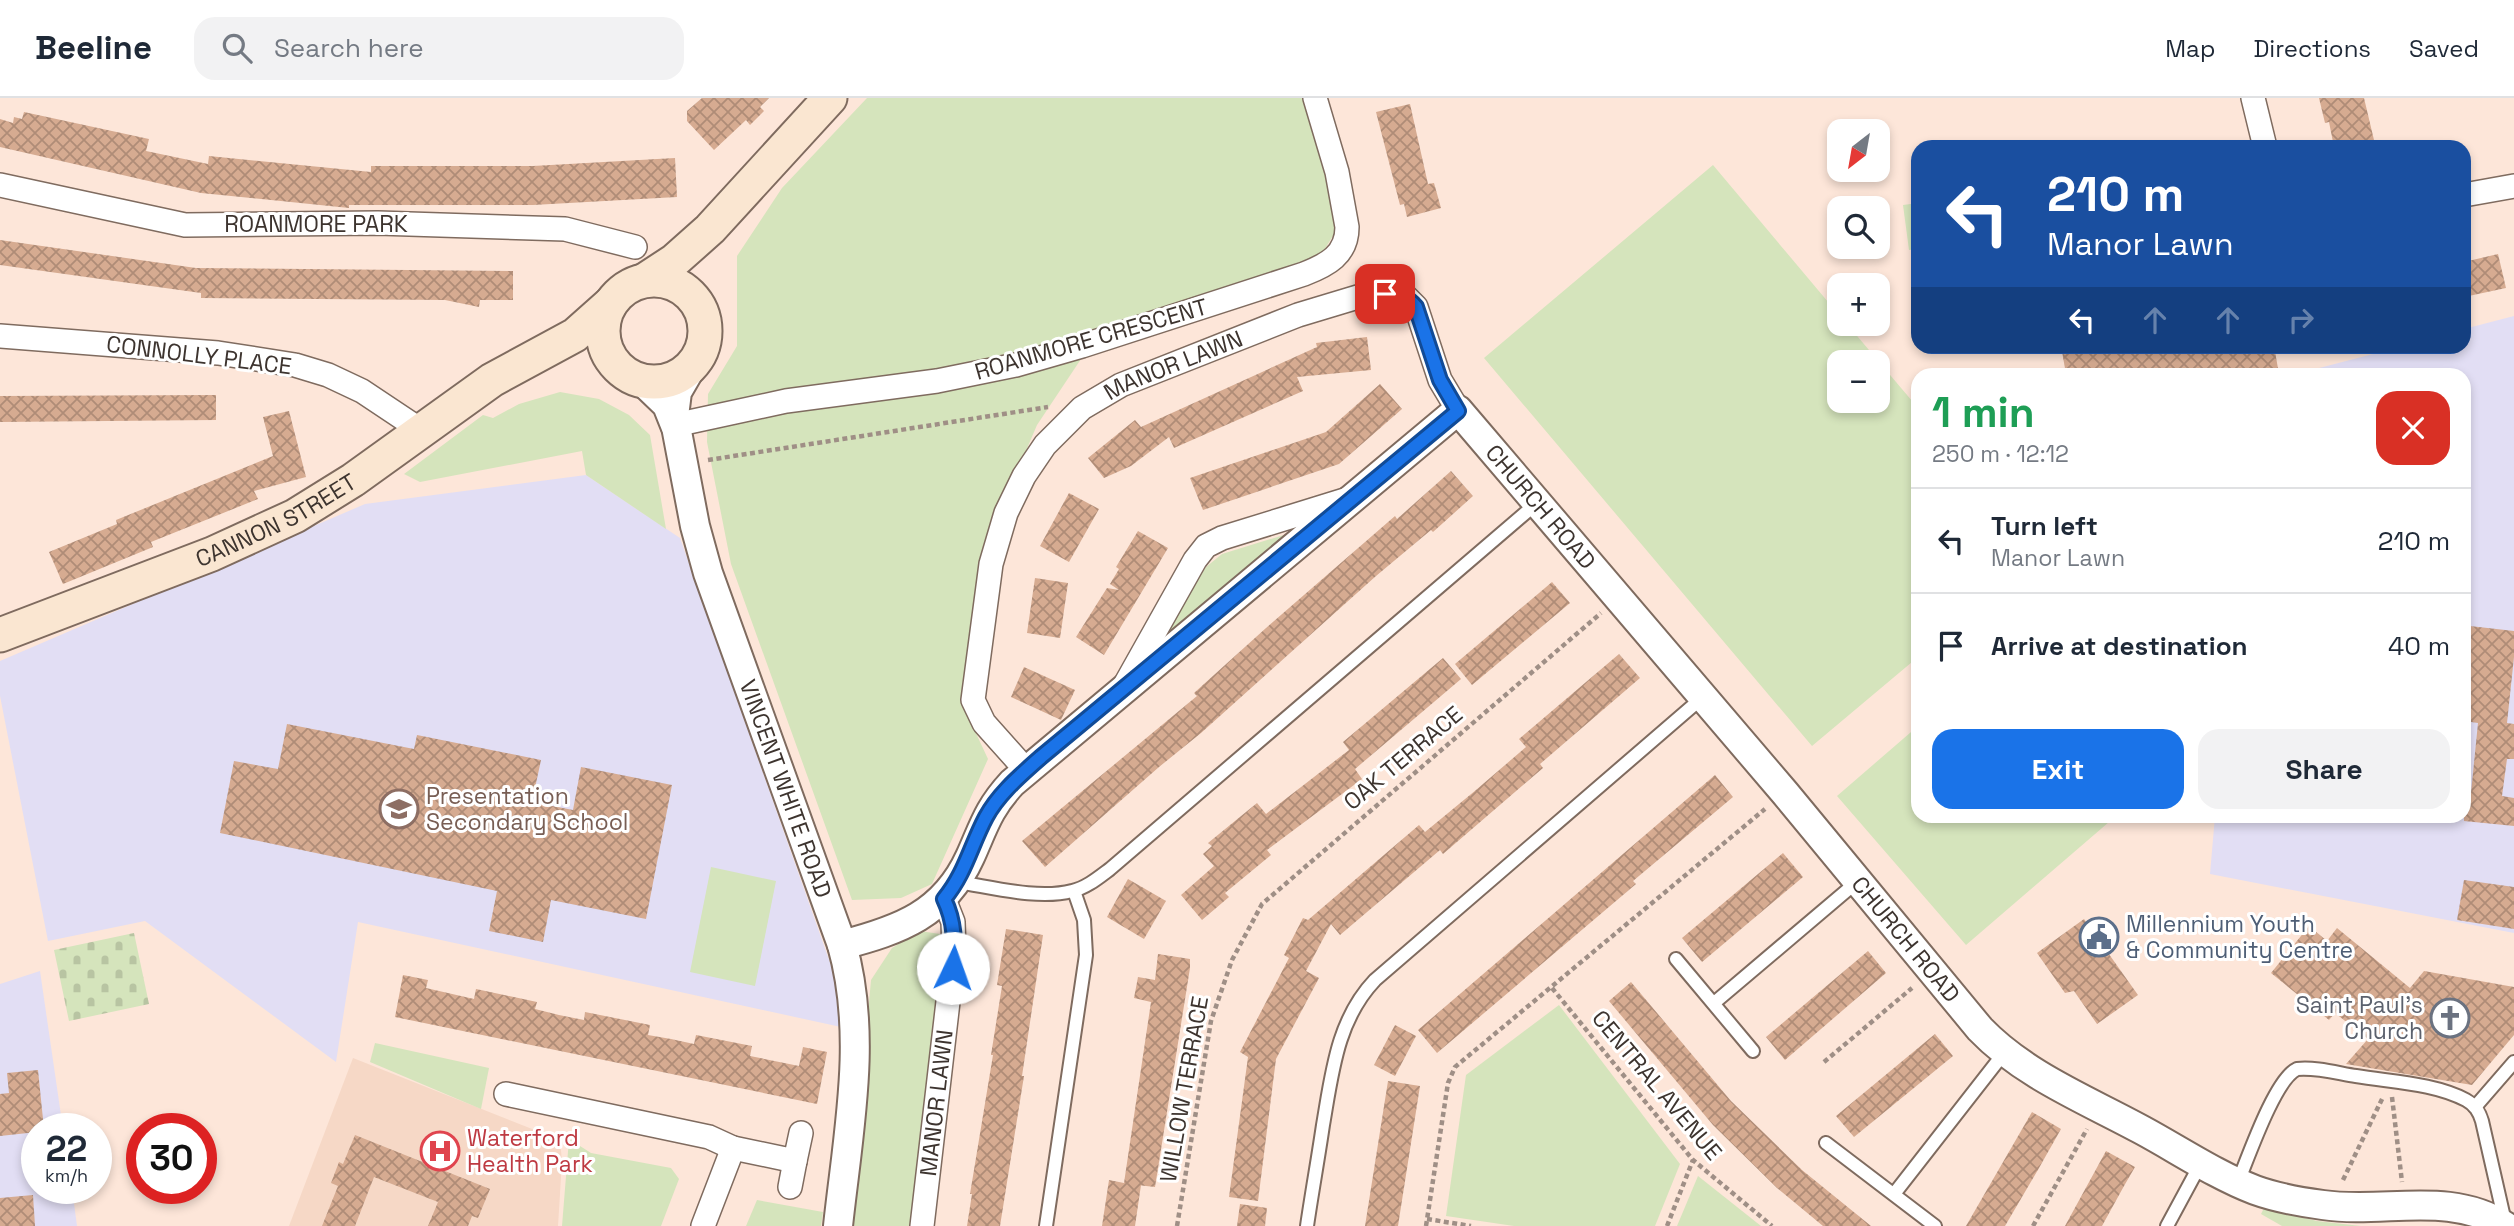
<!DOCTYPE html>
<html lang="en">
<head>
<meta charset="utf-8">
<style>
  :root { --surface:#fff; --page:#f2f2f3; --text:#1f2937; --muted:#747a83; --line:#e0e1e3; --accent:#1a73e8 }
  body { margin:0; font-family:"Space Grotesk",sans-serif; background:var(--page); color:var(--text); height:100vh; display:flex; flex-direction:column; font-size:26px; white-space:nowrap }
  * { box-sizing:border-box; margin:0 }
  p { font-size:23px; color:var(--muted) }
  .icon { flex:none; width:38px; height:38px; fill:none; stroke:currentColor; stroke-width:2; stroke-linecap:round; stroke-linejoin:round }
  .map { position:relative; flex:1; overflow:hidden }
  .details { position:absolute; left:1911px; top:270px; width:560px; height:455px; display:flex; flex-direction:column; background:var(--surface); border-radius:21px; box-shadow:0 4px 10px #0003 }
  .details>* { flex:none }
  .hud { position:absolute; left:1911px; top:42px; width:560px; height:214px; border-radius:21px; box-shadow:0 4px 10px #0003; background:#1a4fa0; color:#fff; overflow:hidden }
  .needle { width:46px; rotate:211deg }
  .controls { position:absolute; left:1827px; top:21px; display:grid; gap:14px }
  .controls a { display:grid; place-items:center; width:63px; height:63px; border-radius:14px; background:var(--surface); box-shadow:0 4px 10px #0003; font-size:35px }
  .speed { position:absolute; left:21px; top:1015px; display:flex; gap:14px; font-size:35px; font-weight:700; text-align:center }
  .speed>* { display:grid; place-content:center; width:91px; height:91px; border-radius:50%; background:var(--surface); box-shadow:0 4px 10px #0003; line-height:1 }
  .speed small { font-size:18px; font-weight:400 }
  .speed .limit { border:10px solid #d22; background:#fff; color:#111 }
  .pin { position:absolute; display:grid; place-items:center; width:60px; height:60px; color:#fff; margin:-30px; border-radius:14px; box-shadow:0 4px 10px #0006 }
  .me { position:absolute; width:77px; margin:-38px; rotate:3deg; stroke-linejoin:round; filter:drop-shadow(0 0 5px #0008) }
  .turn { display:flex; align-items:center; gap:24px; height:147px; padding:0 21px; font-size:32px }
  .turn .icon { width:91px; height:91px; stroke-width:2.5 }
  .turn b { display:block; font-size:49px; line-height:60px }
  .lanes { display:flex; align-items:center; height:66px; padding:0 21px; background:#0003; justify-content:center; gap:35px; direction:ltr }
  .lanes .off { opacity:.35 }
  .round { display:grid; place-items:center; flex:none; width:74px; height:74px; border-radius:21px; background:var(--page) }
  .headline { display:flex; align-items:center; justify-content:space-between; height:119px; padding:0 21px }
  h1 { font-size:42px; font-weight:600; line-height:52px; color:#1e9e55 }
  .primary-button { display:flex; gap:14px; margin-top:auto; padding:14px 21px }
  .primary-button a { flex:1; height:80px; border-radius:21px; background:var(--accent); color:#fff; font-size:28px; font-weight:600; line-height:80px; text-align:center }
  .primary-button a+a { background:var(--page); color:var(--text) }
  ul { padding:0; list-style:none }
  li { display:flex; align-items:center; gap:21px; height:105px; padding:0 21px; border-top:2px solid var(--line) }
  li div { flex:1 }
  li b { display:block; font-size:26px }
  li em { font-style:normal }
  header { display:flex; align-items:center; gap:42px; box-sizing:border-box; height:98px; padding:0 35px; background:var(--surface); border-bottom:2px solid var(--line) }
  header strong { font-size:33px }
  nav { display:flex; gap:38px; margin-inline-start:auto; font-size:24px }
  .search { width:490px; height:63px; background:var(--page); display:flex; align-items:center; gap:18px; box-sizing:border-box; padding:0 24px; border-radius:21px; color:var(--muted); font-size:26px }
  .map>svg:first-child { display:block }
</style>
</head>
<body>
<header>
<strong>Beeline</strong>
<div class="search"><svg class="icon" aria-label="search" viewBox="0 0 24 24"><circle cx="10" cy="10" r="6"/><path d="M15 15l6 6"/></svg>Search here</div>
<nav><a>Map</a><a>Directions</a><a>Saved</a></nav>
</header>
<div class="map">
<svg width="2514" height="1128" viewBox="0 0 2514 1128">
  <defs>
    <pattern id="cemetery-stones" width="16" height="16" patternUnits="userSpaceOnUse" patternTransform="scale(1.75)"><rect width="16" height="16" fill="#d5e4bc"/><path d="M2 7V4a2 2 0 0 1 4 0v3zM10 15v-3a2 2 0 0 1 4 0v3z" fill="#b8c4a2"/></pattern>
    <pattern id="building-cross-hatch" width="8" height="8" patternUnits="userSpaceOnUse" patternTransform="scale(1.75)"><rect width="8" height="8" fill="#d6ab91"/><path d="M0 0l8 8M0 8l8-8" fill="none" stroke="#af8c77"/></pattern>
  </defs>
  <rect width="100%" height="100%" fill="#fde6d9"/>
  <g fill="#e2def4">
    <polygon points="2514,218 2514,835 2210,776 2215,718 2464,718 2464,276 2300,275 2400,249 2464,248 2464,231"/>
    <polygon points="586,377 680,440 833,873 841,929 358,824 336,964 145,823 48,843 0,598 0,563 365,406"/>
    <polygon points="40,873 63,1031 37,1031 37,1090 72,1090 77,1128 0,1128 0,886"/>
  </g>
  <polygon fill="#f6d8c6" points="353,960 560,1042 562,1063 558,1128 289,1128"/>
  <g fill="#d5e4bc" fill-rule="evenodd">
    <polygon points="867,0 1310,0 1313,4 1336,133 1321,157 1101,231 1037,327 982,456 961,603 988,661 932,786 901,800 852,802 731,466 707,344 708,296 737,248 737,158 782,90"/>
    <path d="M1713 67 1839 217V226H1847L1918 310V559L1812 648 1484 260ZM1839 264H1878V303H1839Z"/>
    <polygon points="1918,105 1918,151 1909,152 1903,107"/>
    <polygon points="560,294 599,301 629,317 650,337 666,431 586,377 582,353 420,384 404,376 483,317 493,320 519,306"/>
    <polygon points="1287,436 1167,537 1167,526 1206,469 1222,456"/>
    <polygon points="1918,628 1918,718 2116,718 1966,847 1837,698"/>
    <polygon points="711,769 776,783 755,888 690,874"/>
    <polygon points="920,833 940,836 947,853 926,988 910,1128 849,1128 871,882 892,850"/>
    <polygon points="1559,907 1680,1066 1655,1128 1514,1128 1446,1118 1466,977"/>
    <polygon points="375,945 489,970 481,1011 370,964"/>
    <polygon points="569,1041 591,1055 671,1070 679,1081 661,1128 562,1128"/>
    <polygon points="1698,1078 1761,1128 1677,1128"/>
    <polygon points="757,1102 823,1114 821,1128 746,1128"/>
    <polygon points="2264,1110 2317,1123 2361,1128 2282,1128 2261,1116"/>
  </g>
  <polygon fill="url(#cemetery-stones)" points="134,835 149,906 69,923 54,852"/>
  <g fill="url(#building-cross-hatch)">
    <polygon points="702,0 769,0 760,9 764,13 750,27 746,22 714,52 687,23 687,13"/>
    <polygon points="2319,0 2364,0 2374,42 2334,49 2329,24 2325,25"/>
    <polygon points="1410,6 1428,86 1434,85 1441,110 1407,119 1404,106 1400,107 1376,14"/>
    <polygon points="24,14 149,41 146,53 208,66 209,58 371,74 371,68 533,68 675,60 677,99 533,107 349,107 349,110 201,95 0,49 0,21 13,25 14,19 22,21"/>
    <polygon points="0,142 196,170 513,173 513,202 480,202 479,209 445,202 201,200 201,195 0,167"/>
    <polygon points="2498,156 2506,190 2464,199 2464,164"/>
    <polygon points="1367,239 1371,272 1297,279 1303,293 1174,350 1169,339 1131,368 1104,380 1088,360 1135,322 1141,329 1317,249 1316,245"/>
    <polygon points="2061,248 2274,248 2279,276 2066,276"/>
    <polygon points="1380,286 1402,311 1339,366 1203,412 1190,380 1326,334"/>
    <polygon points="216,297 216,322 0,324 0,298"/>
    <polygon points="289,313 306,379 254,393 258,401 151,444 153,449 63,486 49,454 117,426 116,422 273,358 263,319"/>
    <polygon points="1451,373 1473,398 1433,434 1431,432 1376,478 1201,635 1159,669 1045,769 1022,743 1197,598 1194,595 1266,530 1395,418 1397,421"/>
    <polygon points="1069,395 1099,411 1069,464 1040,448"/>
    <polygon points="1138,433 1168,450 1104,557 1076,539 1107,490 1119,492 1110,486 1119,471 1116,469"/>
    <polygon points="1035,480 1068,485 1060,540 1027,535"/>
    <polygon points="1552,484 1570,505 1472,587 1455,566"/>
    <polygon points="2470,528 2514,533 2514,559 2507,625 2514,626 2514,661 2507,661 2502,698 2514,700 2514,728 2464,723 2464,694 2471,695 2478,625 2464,623 2464,593"/>
    <polygon points="1619,556 1640,580 1540,666 1543,670 1443,756 1440,752 1340,837 1331,826 1306,873 1319,880 1276,961 1258,1103 1229,1099 1248,959 1240,954 1289,860 1284,857 1303,820 1308,822 1419,727 1425,734 1476,692 1526,649 1519,641"/>
    <polygon points="1443,560 1461,581 1355,671 1362,681 1267,752 1271,757 1225,795 1229,799 1202,822 1181,797 1214,768 1203,756 1212,748 1208,745 1257,705 1266,716 1349,652 1343,644"/>
    <polygon points="1024,569 1075,592 1061,622 1011,599"/>
    <polygon points="287,626 414,651 417,637 541,662 532,704 573,712 581,669 672,687 646,821 551,802 543,844 489,833 497,793 220,735 234,663 278,671"/>
    <polygon points="1715,677 1733,699 1633,783 1636,786 1437,955 1418,932"/>
    <polygon points="1783,755 1803,779 1702,864 1682,840"/>
    <polygon points="1128,781 1166,803 1144,841 1107,819"/>
    <polygon points="2464,782 2514,789 2514,831 2457,822"/>
    <polygon points="2084,821 2138,897 2097,926 2074,893 2065,895 2037,855"/>
    <polygon points="2309,828 2327,843 2337,830 2410,890 2424,873 2514,889 2514,937 2472,987 2346,966 2368,941 2335,915 2329,922 2271,875"/>
    <polygon points="1006,831 1043,837 1022,978 1024,978 1000,1128 967,1128 972,1096 970,1096 993,957 991,957 1002,888 997,887"/>
    <polygon points="1868,853 1886,875 1785,962 1766,939"/>
    <polygon points="1158,856 1190,861 1190,870 1155,1089 1137,1087 1141,1087 1135,1128 1102,1128 1109,1082 1124,1085 1151,904 1134,900 1138,879 1155,882"/>
    <polygon points="403,877 428,882 426,890 474,901 476,891 537,904 535,911 559,917 584,922 585,914 650,927 648,937 671,941 694,946 696,937 752,948 750,958 799,968 803,949 827,954 817,1006 395,919"/>
    <polygon points="1631,884 1731,1003 1802,1072 1871,1128 1823,1128 1777,1090 1713,1027 1609,903"/>
    <polygon points="1395,927 1416,938 1395,978 1374,967"/>
    <polygon points="1935,936 1953,958 1854,1039 1836,1018"/>
    <polygon points="38,972 44,1031 37,1031 37,1034 0,1038 0,996 9,995 7,975"/>
    <polygon points="1388,983 1420,988 1400,1115 1398,1128 1365,1128"/>
    <polygon points="2032,1014 2061,1031 2039,1070 2005,1128 1966,1128"/>
    <polygon points="355,1037 490,1091 478,1120 472,1118 468,1128 428,1128 438,1104 374,1079 355,1128 322,1128 338,1088 331,1085 339,1064 343,1066"/>
    <polygon points="2106,1053 2135,1069 2124,1088 2102,1128 2065,1128"/>
    <polygon points="33,1097 35,1128 0,1128 0,1100"/>
    <polygon points="1240,1106 1267,1110 1265,1128 1237,1128"/>
  </g>
  <g fill="none" stroke-linecap="round" stroke-linejoin="round">
    <defs>
      <g id="service">
        <path d="M957 784C991 789 1038 802 1072 793 1086 790 1098 780 1110 771L1537 405"/>
        <polyline points="1676,861 1753,953"/>
        <polyline points="1714,905 1858,783"/>
        <polyline points="2475,1009 2514,964"/>
        <polyline points="1826,1045 1935,1128"/>
        <path d="M2238 1084C2248 1060 2275 981 2297 971 2316 969 2337 975 2356 978 2391 984 2434 985 2466 1002 2475 1007 2479 1013 2482 1023L2505 1124"/>
        <polyline points="1894,1096 2004,955"/>
        <polyline points="1046,1128 1086,857 1084,822 1074,793"/>
        <path d="M1307 1128C1312 1094 1318 1061 1323 1027 1332 975 1337 922 1375 882L1703 599"/>
        <polyline points="2167,1128 2201,1065"/>
      </g>
      <g id="minor">
        <polyline points="2253,0 2265,49"/>
        <polyline points="0,87 185,127 378,125 565,131 635,149"/>
        <polyline points="2464,97 2514,88"/>
        <polyline points="0,238 218,255 295,267 328,277 362,293 422,333"/>
        <path d="M675 327 786 303 937 283 1016 267 1082 248 1304 176C1327 167 1347 157 1347 129L1337 74 1315 0"/>
        <polyline points="1126,585 1195,462 1206,448 1222,440 1348,401"/>
        <path id="s1" d="M1026 672 984 625 973 602 991 466 1006 415 1024 378 1045 347 1082 310 1121 287 1298 217 1361 198 1393 195 1406 199 1416 209 1440 282 1458 312"/>
        <polyline points="506,996 709,1039 733,1050 703,1128"/>
        <polyline points="733,1050 795,1063 801,1035"/>
        <polyline points="790,1089 795,1063"/>
        <path id="s2" d="M922 1128 954 852 953 824 944 801"/>
      </g>
      <g id="tertiary">
        <path id="s3" d="M695 263 677 294 674 318 695 428 708 475 842 847C868 938 848 1035 838 1128"/>
        <polyline points="641,282 667,307 675,327"/>
        <path id="s4" d="M842 847C900 832 944 816 970 759 984 728 988 711 1012 685L1458 312 1785 695 1980 931C2024 977 2087 1002 2142 1032 2179 1052 2216 1077 2255 1092 2277 1100 2300 1104 2323 1107 2385 1116 2449 1092 2505 1128"/>
      </g>
      <g id="secondary">
        <circle cx="654" cy="233" r="51"/>
        <polyline points="645,182 674,163 710,131 830,0"/>
        <path id="s5" d="M0 537 212 456 295 418 353 382 492 282 575 237 611 205"/>
      </g>
    </defs>
    <use href="#service" stroke="#7f6b5f" stroke-width="16"/>
    <use href="#minor" stroke="#7f6b5f" stroke-width="26"/>
    <use href="#tertiary" stroke="#7f6b5f" stroke-width="32"/>
    <use href="#secondary" stroke="#7f6b5f" stroke-width="37"/>
    <g stroke="#9f8f86" stroke-width="4.5" stroke-dasharray="5 3.5" stroke-linecap="butt">
      <polyline points="708,362 1048,309"/>
      <polyline points="1552,890 1693,1062 1772,1128"/>
      <polyline points="1824,964 1912,890"/>
      <polyline points="2392,999 2402,1084"/>
      <polyline points="2343,1082 2383,999"/>
      <polyline points="1427,1121 1471,1128"/>
      <polyline points="1177,1128 1211,923 1232,862 1262,806 1601,515"/>
      <polyline points="1426,1128 1448,985 1455,969 1765,711"/>
      <polyline points="1667,1128 1693,1062"/>
      <polyline points="2033,1128 2087,1031"/>
    </g>
    <use href="#service" stroke="#fff" stroke-width="12"/>
    <use href="#minor" stroke="#fff" stroke-width="23"/>
    <use href="#tertiary" stroke="#fff" stroke-width="28"/>
    <use href="#secondary" stroke="#fae6d1" stroke-width="33"/>
  </g>
  <g fill="none" stroke-linecap="round" stroke-linejoin="round">
    <defs>
      <path id="route" d="M953 870C955 845 955 824 944 801 965 776 971 747 986 719 999 695 1021 677 1041 659L1458 313 1440 282 1416 209C1407 198 1398 195 1385 196"/>
    </defs>
    <use href="#route" stroke="#114b97" stroke-width="18"/>
    <use href="#route" stroke="#1a73e8" stroke-width="12"/>
  </g>
  <defs>
    <symbol id="school-ring" viewBox="-11 -11 22 22"><circle r="9.5" fill="#fff" stroke="#8d6e63" stroke-width="1.5"/><path d="M0-5L7-2L0 1L-7-2ZM-4 1L0 2.5L4 1V4Q0 6-4 4Z" fill="#8d6e63"/></symbol>
    <symbol id="civic-ring" viewBox="-11 -11 22 22"><circle r="9.5" fill="#fff" stroke="#5c6f8a" stroke-width="1.5"/><path d="M-.6-6.5H3V-4.5H.6V-3L4-1V1h2V6H-6V1h2V-1L-.6-3ZM-1.2 2.5V6h2.4V2.5Z" fill="#5c6f8a"/></symbol>
    <symbol id="church-ring" viewBox="-11 -11 22 22"><circle r="9.5" fill="#fff" stroke="#6b7280" stroke-width="1.5"/><path d="M-1.2-6h2.4v3.5h3.3v2.4h-3.3V6h-2.4V-.1h-3.3v-2.4h3.3Z" fill="#6b7280"/></symbol>
    <symbol id="hospital-ring" viewBox="-11 -11 22 22"><circle r="9.5" fill="#fff" stroke="#e0444e" stroke-width="1.5"/><path d="M-5-5h3v3.5h4V-5h3V5h-3V1.5h-4V5h-3Z" fill="#e0444e"/></symbol>
  </defs>
  <g fill-rule="evenodd">
    <use href="#school-ring" x="377" y="689" width="44" height="44"/>
    <use href="#civic-ring" x="2077" y="817" width="44" height="44"/>
    <use href="#church-ring" x="2428" y="898" width="44" height="44"/>
    <use href="#hospital-ring" x="418" y="1031" width="44" height="44"/>
  </g>
  <g text-anchor="middle" stroke-width="6" stroke-linejoin="round" paint-order="stroke">
    <g font-size="23" fill="#3d342f" stroke="#fff">
      <text x="316" y="134">ROANMORE PARK</text>
      <text transform="translate(1091 241) rotate(-16)" y="8">ROANMORE CRESCENT</text>
      <text transform="translate(199 257) rotate(7)" y="8">CONNOLLY PLACE</text>
      <text dy="8" stroke="none"><textPath href="#s1" startOffset="511">MANOR LAWN</textPath></text>
      <text dy="8" stroke="none"><textPath href="#s4" startOffset="956">CHURCH ROAD</textPath></text>
      <text dy="8" stroke="none"><textPath href="#s5" startOffset="299">CANNON STREET</textPath></text>
      <text transform="translate(1403 660) rotate(-40)" y="8">OAK TERRACE</text>
      <text dy="8" stroke="none"><textPath href="#s3" startOffset="450">VINCENT WHITE ROAD</textPath></text>
      <text dy="8" stroke="none"><textPath href="#s4" startOffset="1522">CHURCH ROAD</textPath></text>
      <text transform="translate(1657 987) rotate(50)" y="8">CENTRAL AVENUE</text>
      <text transform="translate(1184 991) rotate(-80)" y="8">WILLOW TERRACE</text>
      <text dy="8" stroke="none"><textPath href="#s2" startOffset="124">MANOR LAWN</textPath></text>
    </g>
    <g font-size="23" fill="#785e54" stroke="#fff" text-anchor="start">
      <text x="426" y="706">Presentation<tspan x="426" dy="26">Secondary School</tspan></text>
    </g>
    <g font-size="23" fill="#4e5e75" stroke="#fff" text-anchor="start">
      <text x="2126" y="834">Millennium Youth<tspan x="2126" dy="26">&amp; Community Centre</tspan></text>
    </g>
    <g font-size="23" fill="#5b616d" stroke="#fff" text-anchor="end">
      <text x="2423" y="915">Saint Paul's<tspan x="2423" dy="26">Church</tspan></text>
    </g>
    <g font-size="23" fill="#be3a42" stroke="#fff" text-anchor="start">
      <text x="467" y="1048">Waterford<tspan x="467" dy="26">Health Park</tspan></text>
    </g>
  </g>
</svg>
<div class="controls">
<a><svg class="needle" viewBox="-14 -14 28 28"><path d="M0-13l5 13h-10z" fill="#e53935"/><path d="M0 13l5-13h-10z" fill="#747a83"/></svg></a>
<a><svg class="icon" aria-label="search" viewBox="0 0 24 24"><circle cx="10" cy="10" r="6"/><path d="M15 15l6 6"/></svg></a>
<a>+</a>
<a>−</a>
</div>
<div class="speed"><div>22<small>km/h</small></div><div class="limit">30</div></div>
<div class="pin" style="left:1385px;top:196px;background:#d93025"><svg class="icon" aria-label="arrive" viewBox="0 0 24 24"><path d="M6 21V4h12l-3 4 3 4H6"/></svg></div>
<svg class="me" style="left:953px;top:870px" viewBox="-20 -20 40 40"><circle r="19" fill="#fff"/><path d="M0-13L10 11 0 6-10 11z" fill="#1a73e8"/></svg>
<div class="hud">
<div class="turn"><svg class="icon" aria-label="left" viewBox="0 0 24 24"><path d="M17 20v-9H6M10 6l-5 5 5 5"/></svg><div><b>210 m</b>Manor Lawn</div></div>
<div class="lanes"><svg class="icon" aria-label="left" viewBox="0 0 24 24"><path d="M17 20v-9H6M10 6l-5 5 5 5"/></svg><svg class="icon off" aria-label="ahead" viewBox="0 0 24 24"><path d="M12 20V5M6 11l6-6 6 6"/></svg><svg class="icon off" aria-label="ahead" viewBox="0 0 24 24"><path d="M12 20V5M6 11l6-6 6 6"/></svg><svg class="icon off" aria-label="right" viewBox="0 0 24 24"><path d="M7 20v-9h11M14 6l5 5-5 5"/></svg></div>
</div>
<section class="details">
<div class="headline"><div><h1>1 min</h1><p>250 m · 12:12</p></div><a class="round" style="background:#d93025;color:#fff"><svg class="icon" aria-label="close" viewBox="0 0 24 24"><path d="M6 6l12 12M18 6L6 18"/></svg></a></div>
<ul>
<li><svg class="icon" aria-label="left" viewBox="0 0 24 24"><path d="M17 20v-9H6M10 6l-5 5 5 5"/></svg><div><b>Turn left</b><p>Manor Lawn</p></div><em>210 m</em></li>
<li><svg class="icon" aria-label="arrive" viewBox="0 0 24 24"><path d="M6 21V4h12l-3 4 3 4H6"/></svg><div><b>Arrive at destination</b></div><em>40 m</em></li>
</ul>
<div class="primary-button"><a>Exit</a><a>Share</a></div>
</section>
</div>
</body>
</html>
